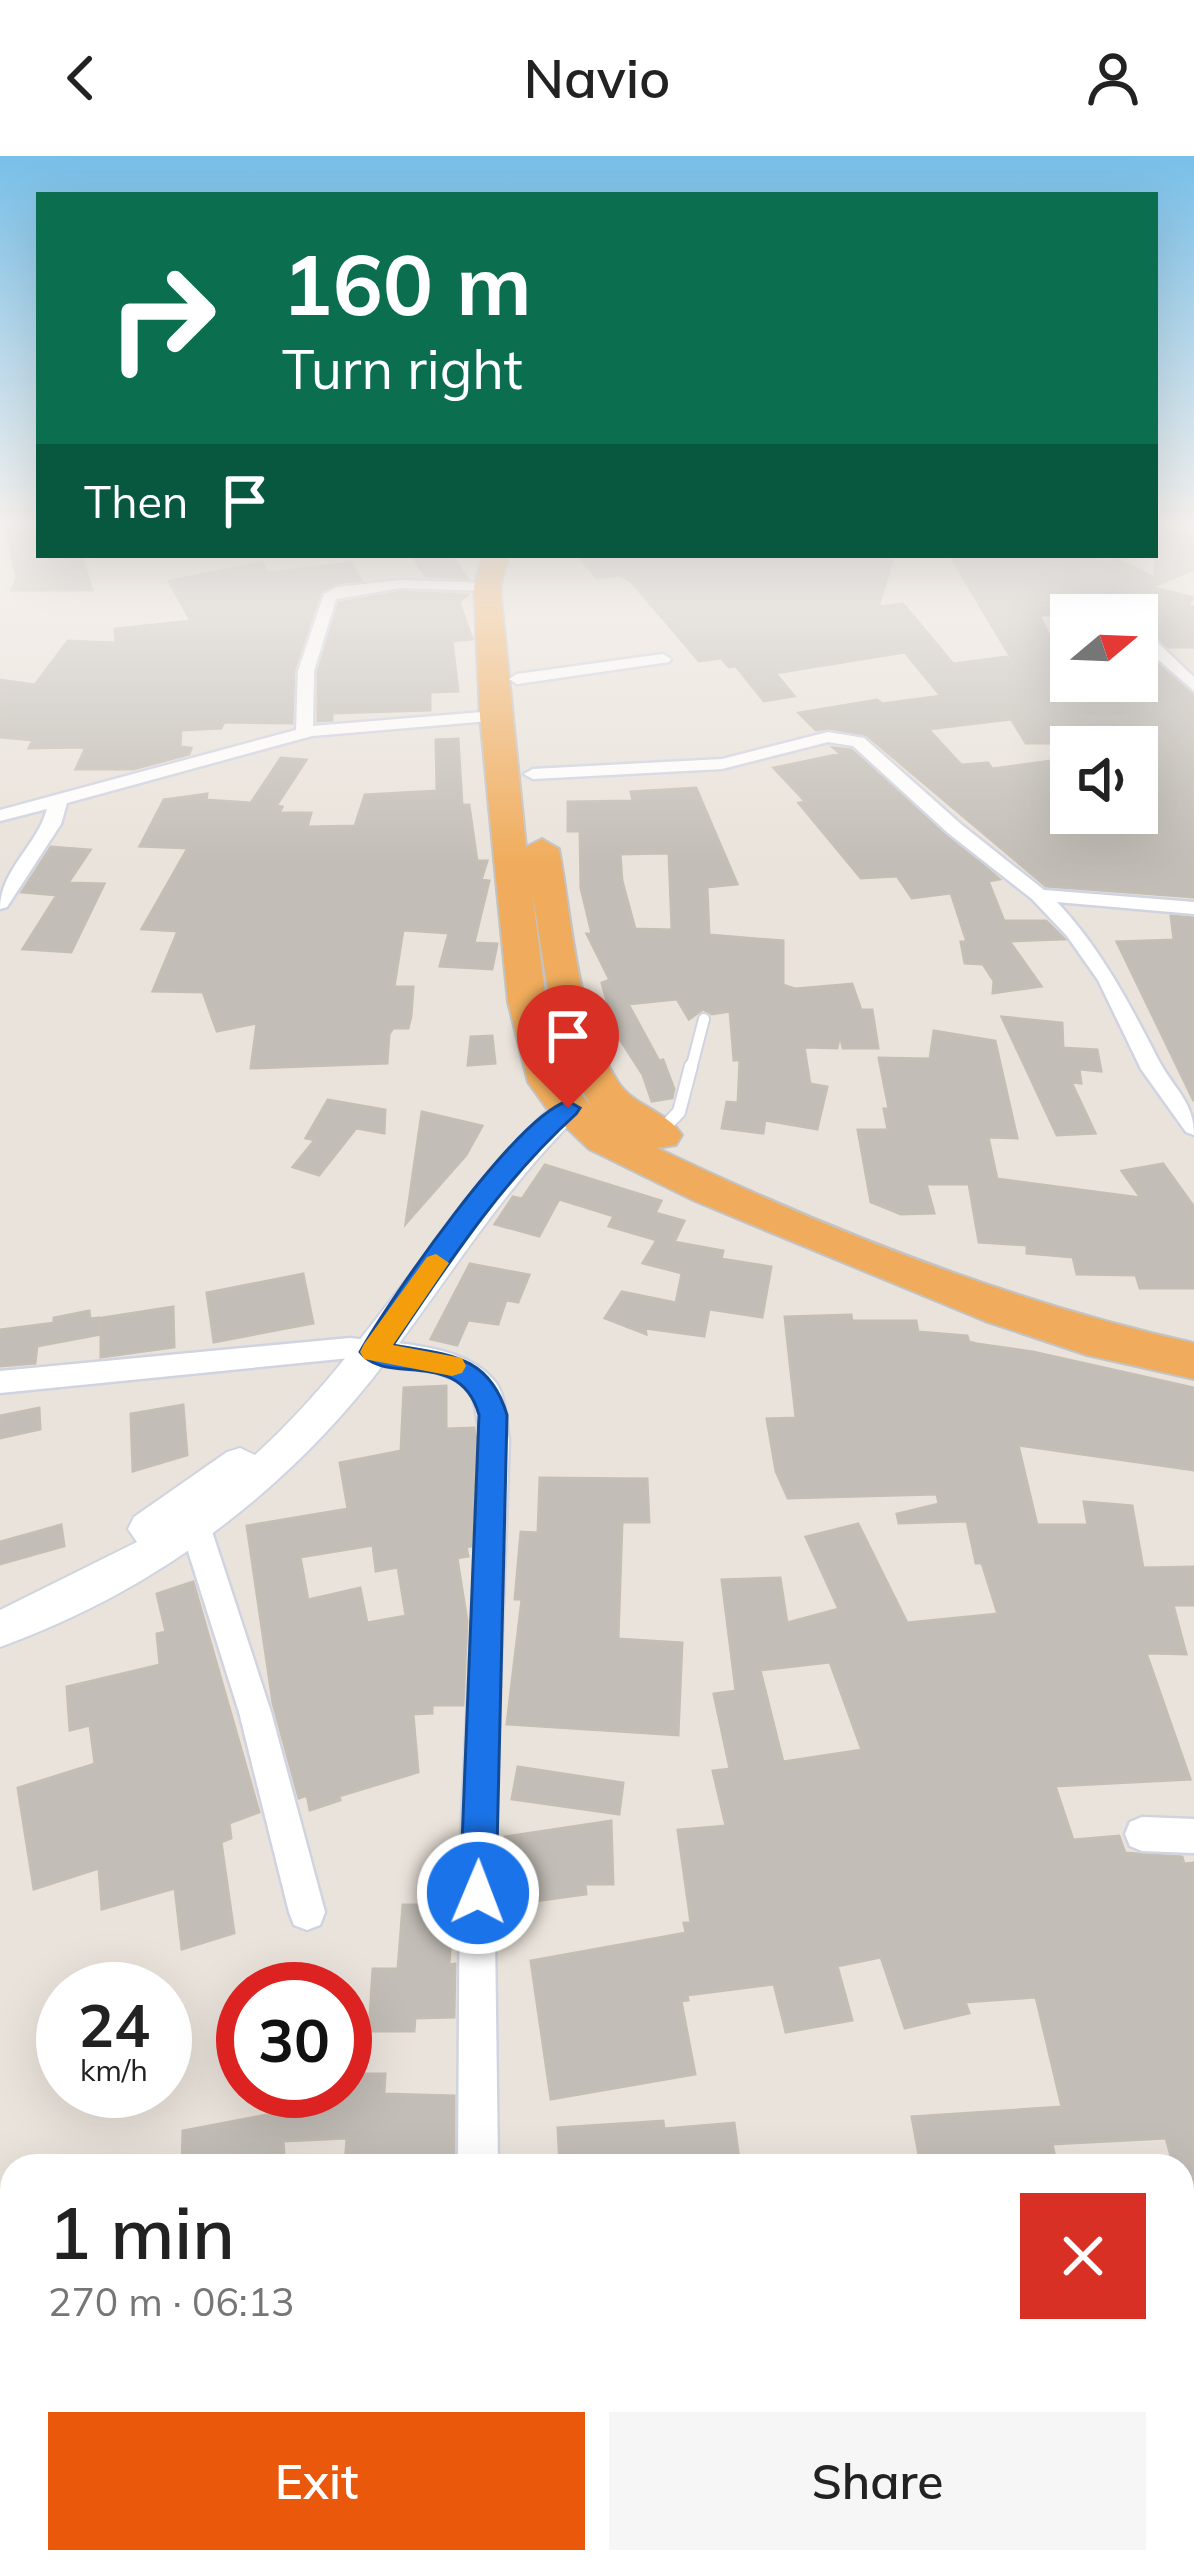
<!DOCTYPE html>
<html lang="en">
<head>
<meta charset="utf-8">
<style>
  :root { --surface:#fff; --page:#f6f6f6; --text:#222; --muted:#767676; --accent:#ea580c }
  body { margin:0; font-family:Mulish,sans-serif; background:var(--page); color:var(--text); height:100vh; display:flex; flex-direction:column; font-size:45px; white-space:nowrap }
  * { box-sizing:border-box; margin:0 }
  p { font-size:39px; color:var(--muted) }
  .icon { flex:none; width:66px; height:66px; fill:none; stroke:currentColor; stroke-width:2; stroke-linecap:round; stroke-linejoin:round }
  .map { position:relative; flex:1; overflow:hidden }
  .details { position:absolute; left:0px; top:1998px; width:1194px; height:420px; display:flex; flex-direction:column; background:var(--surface); border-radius:36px 36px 0 0; box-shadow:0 12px 48px #0002 }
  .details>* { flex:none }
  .hud { position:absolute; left:36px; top:36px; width:1122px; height:366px; border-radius:0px; box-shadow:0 12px 48px #0002; background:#0b6e4f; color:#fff; overflow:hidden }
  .needle { width:78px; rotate:71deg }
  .buttons { position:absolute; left:1050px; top:438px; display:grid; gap:24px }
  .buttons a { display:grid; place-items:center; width:108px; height:108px; border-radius:0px; background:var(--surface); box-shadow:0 12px 48px #0002; font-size:60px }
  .speed { position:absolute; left:36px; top:1806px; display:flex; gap:24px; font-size:60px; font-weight:700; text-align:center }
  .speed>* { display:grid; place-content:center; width:156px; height:156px; border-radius:50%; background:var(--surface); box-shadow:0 12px 48px #0002; line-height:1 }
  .speed small { font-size:30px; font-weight:400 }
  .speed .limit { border:18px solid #d22; background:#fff; color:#111 }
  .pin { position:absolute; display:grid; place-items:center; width:102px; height:102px; color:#fff; margin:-123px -51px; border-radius:50% 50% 50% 0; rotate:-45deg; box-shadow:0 0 12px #0007 }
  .pin .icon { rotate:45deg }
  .me { position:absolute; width:132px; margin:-66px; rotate:1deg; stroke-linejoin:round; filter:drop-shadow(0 0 9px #0008) }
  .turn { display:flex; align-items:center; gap:42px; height:252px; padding:0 48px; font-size:54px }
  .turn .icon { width:156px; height:156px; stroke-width:2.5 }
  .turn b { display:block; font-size:84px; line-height:102px }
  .then { display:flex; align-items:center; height:114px; padding:0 48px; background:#0003; gap:24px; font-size:45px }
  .round { display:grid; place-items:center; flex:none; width:126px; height:126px; border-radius:0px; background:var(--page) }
  .summary { display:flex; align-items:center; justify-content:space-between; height:204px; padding:0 48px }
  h1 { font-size:72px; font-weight:600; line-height:90px }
  .button { display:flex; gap:24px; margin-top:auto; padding:24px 48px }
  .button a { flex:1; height:138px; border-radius:0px; background:var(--accent); color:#fff; font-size:48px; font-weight:600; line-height:138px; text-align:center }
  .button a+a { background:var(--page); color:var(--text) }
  header { display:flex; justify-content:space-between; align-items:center; height:156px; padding:0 48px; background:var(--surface); font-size:54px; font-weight:600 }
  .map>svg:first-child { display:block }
</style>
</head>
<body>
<header><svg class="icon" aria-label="back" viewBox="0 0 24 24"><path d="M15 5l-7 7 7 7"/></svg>Navio<svg class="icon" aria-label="person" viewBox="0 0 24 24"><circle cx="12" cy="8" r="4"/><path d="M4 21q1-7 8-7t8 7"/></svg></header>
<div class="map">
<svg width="1194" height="2418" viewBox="0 0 1194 2418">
  <rect width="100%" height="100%" fill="#eae3db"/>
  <g fill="#c2bdb6" stroke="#c5beb5" stroke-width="3" fill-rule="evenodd">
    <polygon points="5,370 39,370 39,399 81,399 92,434 12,434 17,422"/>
    <path d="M1155 370 1194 382V413L1151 431 1194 442 1186 449 1194 451V491H1168L1158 482H1146L1137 490 1194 539V741L1046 730 867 579 829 572 816 574 799 557 877 544 882 548 941 540 905 496 775 517 794 540 764 545 736 510 729 511 721 502 699 505 631 425 620 419 597 422 578 399H894L878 451 903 448 953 508 1006 501 1016 510 950 399H1095L1106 406 1117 403 1155 422ZM1039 459H1137V527L1071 535V501L1060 502ZM1011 563 1026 587H1137V657H1071V618L1058 604 992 613 988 607 961 609 928 573Z"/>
    <polygon points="412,399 451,399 467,422 426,420"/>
    <polygon points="262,407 267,417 351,407 361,424 337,427 320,437 294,514 292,567 224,566 221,572 181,574 180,591 191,592 189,598 133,613 76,613 86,591 29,592 33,584 0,581 0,524 35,529 68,485 116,487 115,473 191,465 169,425"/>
    <polygon points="400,436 467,439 459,446 472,483 452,485 458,535 430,536 430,554 332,557 332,564 318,565 318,516 339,447"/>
    <polygon points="458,583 462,649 469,649 477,705 487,705 481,724 489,725 474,787 497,788 492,813 440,810 449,777 403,774 394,831 413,831 411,860 408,872 393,872 389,878 387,907 251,912 257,867 217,875 203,836 153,835 178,775 142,773 188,692 140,690 164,644 207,638 206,644 251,647 281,602 306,604 276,650 282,651 279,657 311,657 307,671 355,670 365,639 437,635 436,584"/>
    <polygon points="834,592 851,594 999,723 988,725 1004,765 1046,765 1064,783 1009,785 1041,830 993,837 994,825 983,808 965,807 961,786 967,786 951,737 912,742 897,720 861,722 799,647 806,646 774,612 841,598"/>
    <path d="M696 632 737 728 707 731 709 779 783 785V829L795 833 852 828 861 854H872L878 892H843L840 878 837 892 804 891 810 928 827 931 817 973 765 964 763 977 722 972 727 946 738 947 740 904H734L730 855 712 858 703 853 689 863 677 843 628 848 659 905 663 904 674 933 672 942 652 945 643 919 616 877 602 827 610 824 587 778H592L581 732 580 675H568V646L633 645 631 636ZM669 697 672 774 635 773 622 725 620 698Z"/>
    <polygon points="51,691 90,694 68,727 104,728 71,796 23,793 57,739 22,736"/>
    <polygon points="1171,760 1194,762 1194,945 1117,786 1174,784"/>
    <polygon points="1002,861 1062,867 1063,892 1097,894 1101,915 1079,913 1081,927 1071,926 1095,977 1057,979"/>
    <polygon points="934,875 995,885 1017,982 988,981 997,1023 1141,1042 1122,1015 1163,1008 1194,1051 1194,1132 1140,1132 1136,1119 1077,1118 1073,1101 1027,1097 1027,1089 979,1086 969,1028 926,1028 934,1057 901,1058 871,1046 858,974 888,974 884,953 889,953 879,902 930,903"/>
    <polygon points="492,880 495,907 468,909 471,881"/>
    <polygon points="328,944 385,954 384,977 356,972 319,1019 293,1011 315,984 306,982"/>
    <polygon points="422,956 482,970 466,999 406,1067"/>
    <polygon points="545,1009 661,1045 655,1057 684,1065 674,1086 723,1095 721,1103 771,1111 762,1161 709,1153 704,1180 645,1172 646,1178 605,1162 622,1136 676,1147 682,1117 643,1107 657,1084 609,1070 614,1060 559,1043 539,1080 495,1068 513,1041 522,1043"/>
    <polygon points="470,1108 529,1119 518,1146 506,1144 498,1168 468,1164 457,1189 431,1183"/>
    <polygon points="303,1118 313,1167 214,1186 207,1137"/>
    <polygon points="173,1151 174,1191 101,1201 101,1178 37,1190 35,1207 0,1210 0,1174 54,1167 54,1162 89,1155 90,1163 99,1162 101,1176 102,1162"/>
    <path d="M851 1159 852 1165H916L918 1176 967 1180 969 1186 977 1188 1033 1196 1194 1232V1314L1018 1289 1037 1369H1088L1084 1346 1132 1350 1143 1412 1194 1411V1449H1173L1186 1498 1146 1497 1190 1623 1055 1630 1073 1684 1119 1680 1125 1697 1182 1701 1184 1708 1194 1707V2051L1182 2027V2010L1173 2007 1166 1982 1052 1988 1057 2010H921L912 1961 1062 1951 1036 1841 965 1846 969 1857 905 1872 881 1801 837 1810 852 1864 786 1876 774 1828 687 1839 688 1844 681 1845 695 1918 551 1943 531 1805 686 1777 684 1767H691L678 1674 726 1670 713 1615 730 1613 714 1538 736 1535 722 1424 780 1422 787 1467 839 1453 806 1381 858 1368 907 1467 998 1458 982 1407H976L967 1365 899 1367 897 1358 939 1348 937 1338 788 1342 776 1315 767 1263 796 1262 785 1161ZM830 1506 862 1594 783 1606 760 1514Z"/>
    <path d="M446 1230V1273L474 1272 476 1284 471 1390 466 1391 468 1400 457 1402 467 1465 463 1549H432V1557L413 1558 418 1616 339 1640 340 1644 310 1654 307 1639 299 1642 273 1547 247 1370 348 1353 340 1307 401 1295 404 1232ZM373 1389 376 1415 398 1411 406 1460 367 1467 360 1432 308 1444 300 1401Z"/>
    <polygon points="183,1249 187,1299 133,1315 131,1258"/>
    <polygon points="39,1252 40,1273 0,1282 0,1260"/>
    <polygon points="540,1322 647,1323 649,1366 622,1366 618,1483 682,1487 678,1579 507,1568 522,1443 515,1443 521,1376 538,1377"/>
    <polygon points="61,1369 64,1390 0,1408 0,1386"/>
    <polygon points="193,1426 259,1656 229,1667 231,1682 221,1686 234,1777 182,1793 175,1732 102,1753 99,1712 34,1733 18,1632 95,1608 90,1569 70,1574 67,1531 160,1509 157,1478 166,1476 157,1438"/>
    <polygon points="518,1611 623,1627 619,1658 512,1643"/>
    <polygon points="611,1665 613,1728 585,1728 586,1738 512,1748 505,1681"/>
    <polygon points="403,1749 453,1749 449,1809 455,1808 454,1861 415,1862 414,1875 369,1875 373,1813 398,1813"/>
    <polygon points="348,1918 385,1918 384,1938 454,1940 454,2010 345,2010 347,1982 283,1985 285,2010 182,2010 183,1975 293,1954 294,1946 345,1944"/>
    <polygon points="663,1965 664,1973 734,1967 740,2010 560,2010 558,1972"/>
  </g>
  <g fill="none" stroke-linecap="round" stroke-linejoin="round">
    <defs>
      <polyline id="service-far1" points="691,913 704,863"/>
      <polyline id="service" points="658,978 679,956 691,910"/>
      <g id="minor">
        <path d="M400 424 487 427 494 431 487 435 400 432 336 443 314 515 313 570 495 555 501 556V564L312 580 67 647 61 668 7 751 0 753C0 714 37 690 47 653L0 665V654L296 574 298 515 324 438 337 431Z"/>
        <polygon points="1146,487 1158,487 1194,521 1194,535 1146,493"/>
        <polygon points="663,498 671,503 669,506 517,528 509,523 517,518"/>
        <path d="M828 576 864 582 962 669 1044 734 1194 746V758L1057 746C1102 794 1129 847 1159 905 1174 933 1194 946 1194 979L1186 976 1141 913 1098 824 1067 780 1032 743 948 677 853 590 828 586 722 613 533 623 524 618 533 613 722 603Z"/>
        <path d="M350 1182C394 1188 466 1187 496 1227 506 1241 506 1267 509 1284L494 1700 498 2010H458L460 1700 481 1284 473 1239 459 1225 430 1214 350 1202 0 1237V1215Z"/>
        <polygon points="189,1339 199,1342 204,1351 271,1556 325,1756 320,1769 307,1774 294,1769 289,1756 239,1556 174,1351 179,1342"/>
        <polygon points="1142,1661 1194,1663 1194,1697 1142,1695 1130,1690 1125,1678 1130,1666"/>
        <polygon points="419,2406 465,2406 464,2418 418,2418"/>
      </g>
      <path id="tertiary" d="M568 942 579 945 583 952 579 959C503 1033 450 1121 386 1205 287 1336 155 1435 0 1491V1454L137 1386 128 1373 134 1361 227 1296 240 1292 255 1299C371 1194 443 1052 557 945Z"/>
      <path id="trunk" d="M483 399H509L500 431 526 691 542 683 559 693C573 769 576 861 618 926 633 950 667 955 682 979L676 989 657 992C828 1074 1009 1146 1194 1187V1223L1087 1199 985 1165 695 1045 589 993 548 954 528 926 508 846 480 560 474 431ZM532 734 555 878 546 846ZM559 893 591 949 567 924Z"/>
    </defs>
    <use href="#service-far1" stroke="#d0d4e1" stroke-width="14"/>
    <use href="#service" stroke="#d0d4e1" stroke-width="16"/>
    <use href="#minor" stroke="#d0d4e1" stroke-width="5"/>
    <use href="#tertiary" stroke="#d0d4e1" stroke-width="4"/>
    <use href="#trunk" stroke="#c3c3c3" stroke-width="4"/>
    <use href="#service-far1" stroke="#fff" stroke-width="10"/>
    <use href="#service" stroke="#fff" stroke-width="12"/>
    <use href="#minor" fill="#fff" fill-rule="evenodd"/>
    <use href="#tertiary" fill="#fff" fill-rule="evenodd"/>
    <use href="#trunk" fill="#f0ac5c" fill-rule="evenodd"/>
  </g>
  <linearGradient id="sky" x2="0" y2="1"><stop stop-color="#78bfe8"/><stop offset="0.52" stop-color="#f6f2ef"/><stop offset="1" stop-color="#f6f2ef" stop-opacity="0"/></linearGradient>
  <rect width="1194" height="708" fill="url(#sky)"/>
  <path fill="#1a73e8" stroke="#114b97" stroke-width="3" d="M568 945 580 952 576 958C502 1025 449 1106 393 1189 448 1199 489 1198 507 1259L496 1737 491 1750 478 1755 465 1750 460 1737 479 1259C460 1190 385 1231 360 1196 390 1143 515 961 568 945Z"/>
  <polygon fill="#f59e0b" points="436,1098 449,1107 393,1189 462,1202 466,1210 462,1217 452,1220 364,1203 360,1196 364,1188 427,1101"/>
</svg>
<div class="buttons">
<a><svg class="needle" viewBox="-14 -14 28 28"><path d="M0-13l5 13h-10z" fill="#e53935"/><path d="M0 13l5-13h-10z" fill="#767676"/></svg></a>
<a><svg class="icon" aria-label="sound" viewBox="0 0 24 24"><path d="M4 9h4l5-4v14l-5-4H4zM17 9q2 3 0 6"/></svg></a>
</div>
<div class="speed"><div>24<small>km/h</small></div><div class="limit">30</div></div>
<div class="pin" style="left:568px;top:952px;background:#d93025"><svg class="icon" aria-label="arrive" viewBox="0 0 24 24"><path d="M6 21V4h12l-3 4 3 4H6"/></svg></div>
<svg class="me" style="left:478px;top:1737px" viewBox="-20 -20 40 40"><circle r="17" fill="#1a73e8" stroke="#fff" stroke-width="3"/><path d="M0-11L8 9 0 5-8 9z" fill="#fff"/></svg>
<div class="hud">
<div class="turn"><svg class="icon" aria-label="right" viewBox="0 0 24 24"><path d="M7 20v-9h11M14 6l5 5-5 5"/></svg><div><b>160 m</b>Turn right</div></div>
<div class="then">Then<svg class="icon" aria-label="arrive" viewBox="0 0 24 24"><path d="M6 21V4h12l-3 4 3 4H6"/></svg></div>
</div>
<section class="details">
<div class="summary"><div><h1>1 min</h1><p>270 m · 06:13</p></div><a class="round" style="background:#d93025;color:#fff"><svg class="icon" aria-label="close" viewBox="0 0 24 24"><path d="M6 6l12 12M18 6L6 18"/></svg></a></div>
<div class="button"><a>Exit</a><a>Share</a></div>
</section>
</div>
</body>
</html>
